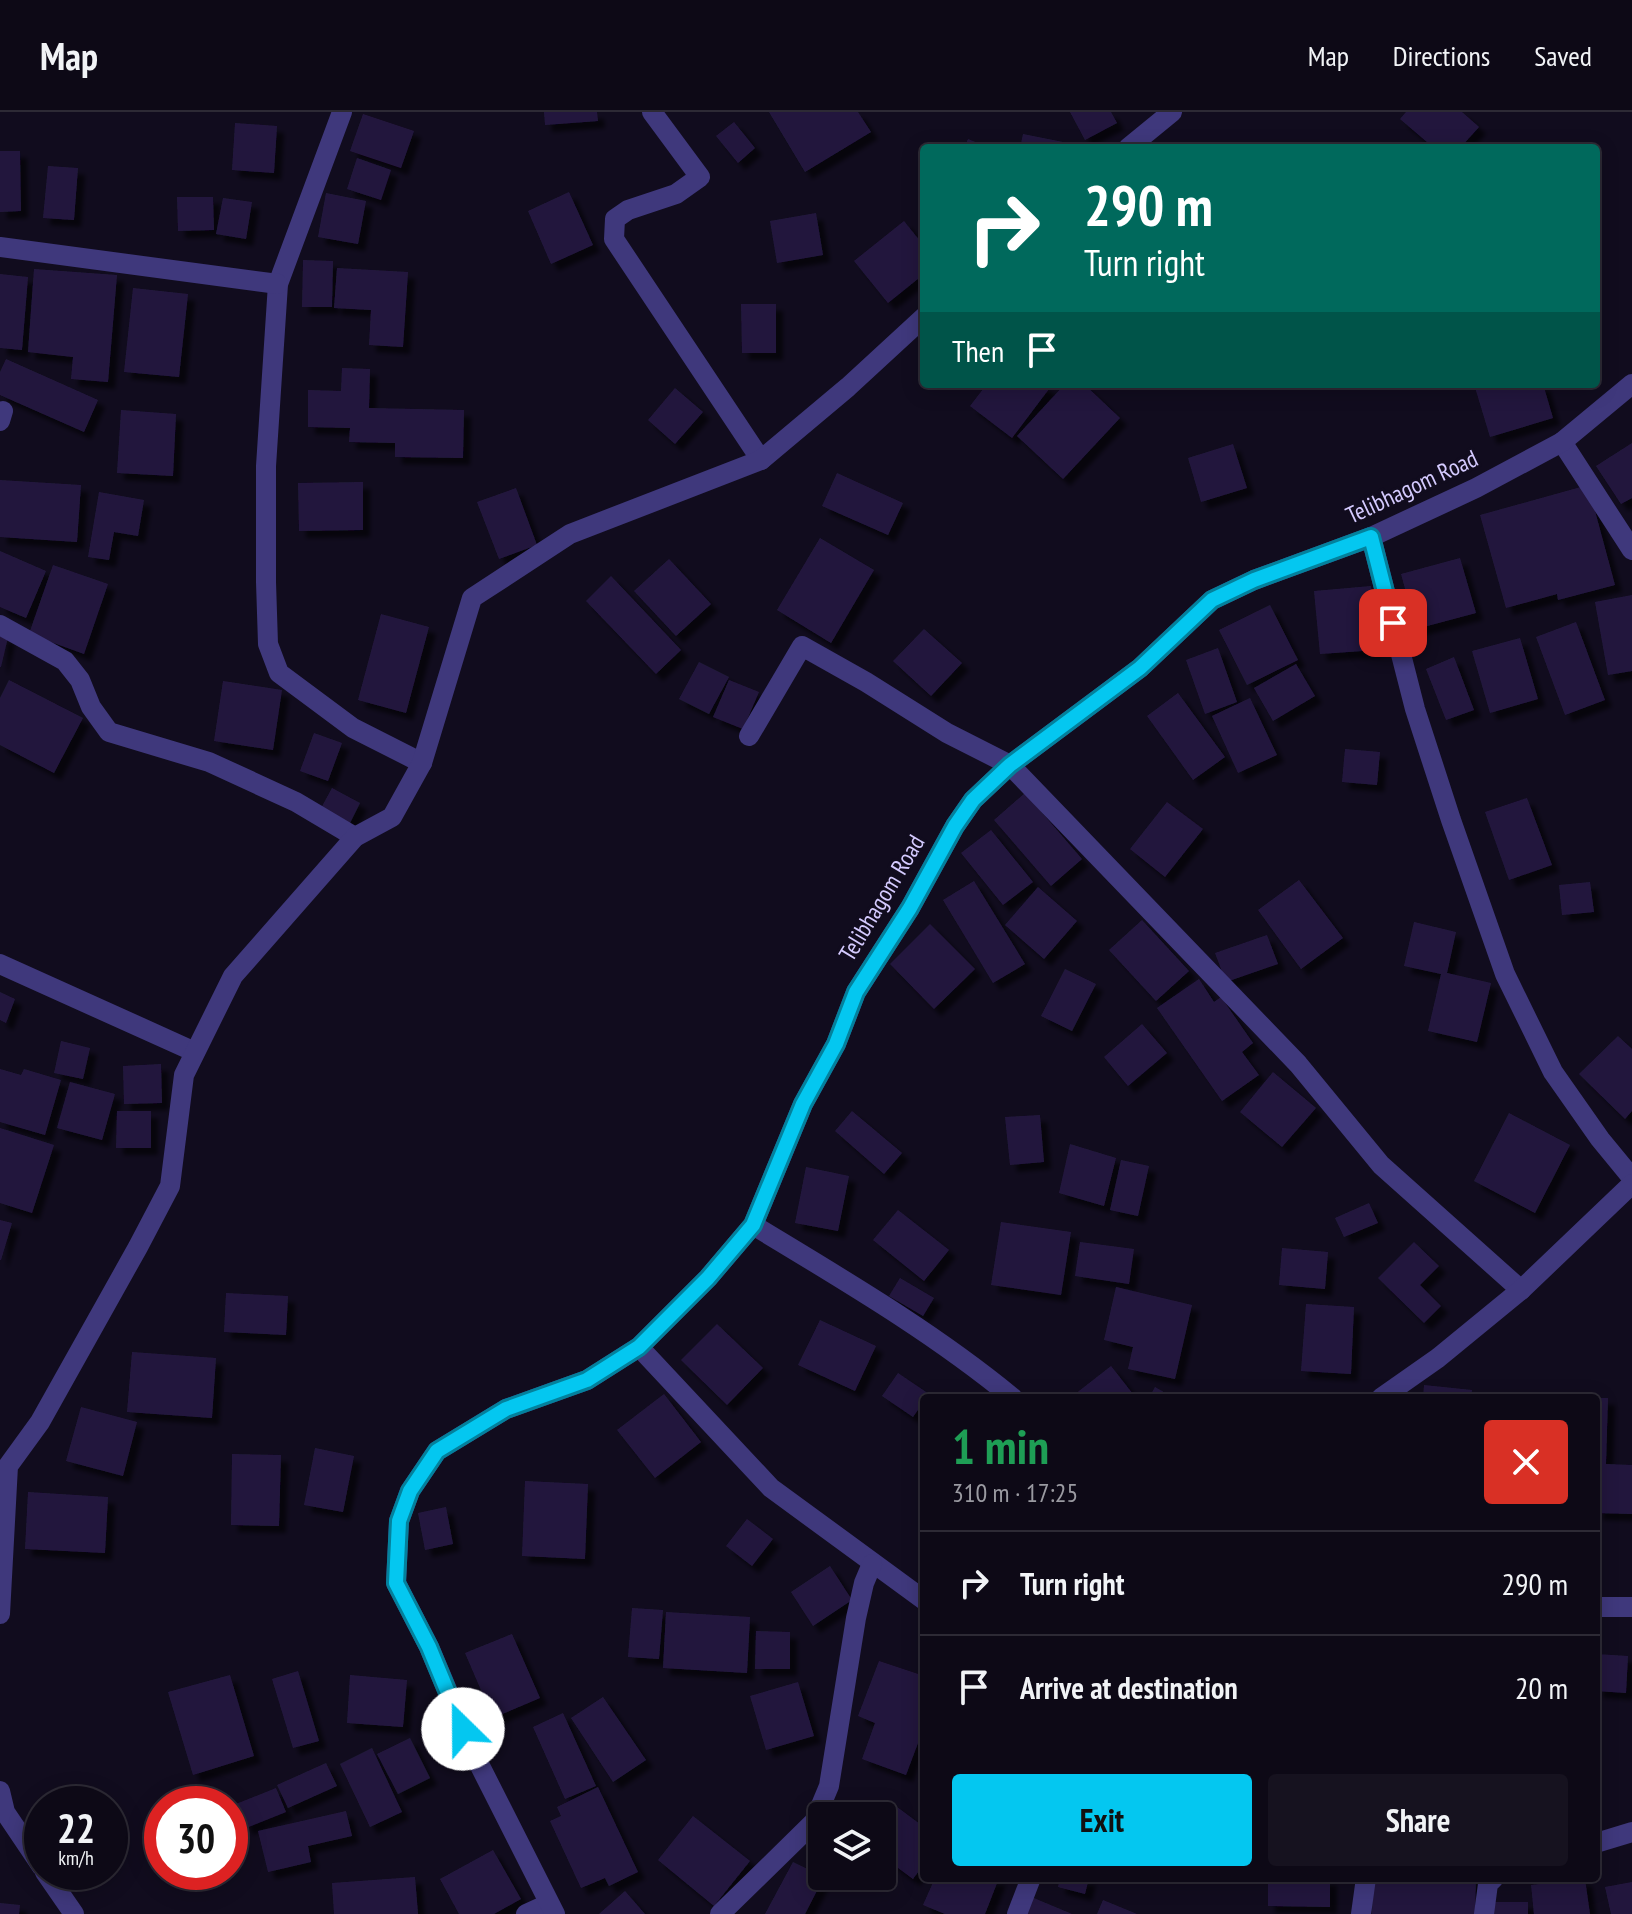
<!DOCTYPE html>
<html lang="en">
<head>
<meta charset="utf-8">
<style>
  :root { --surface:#0d0916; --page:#16121f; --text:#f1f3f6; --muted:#9a9aa1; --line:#2d2a35; --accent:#04c7f0 }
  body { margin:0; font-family:"PT Sans Narrow",sans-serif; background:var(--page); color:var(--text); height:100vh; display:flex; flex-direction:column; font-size:30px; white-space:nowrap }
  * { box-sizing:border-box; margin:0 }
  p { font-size:26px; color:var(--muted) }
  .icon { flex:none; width:44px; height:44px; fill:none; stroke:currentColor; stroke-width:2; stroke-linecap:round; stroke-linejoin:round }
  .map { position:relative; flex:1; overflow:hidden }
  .panel { position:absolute; left:920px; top:1282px; width:680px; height:488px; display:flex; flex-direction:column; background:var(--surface); border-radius:8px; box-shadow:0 4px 20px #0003,0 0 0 2px var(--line) }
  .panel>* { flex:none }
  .hud { position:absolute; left:920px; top:32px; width:680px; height:244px; border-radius:8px; box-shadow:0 4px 20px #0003,0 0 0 2px var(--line); background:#00695c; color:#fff; overflow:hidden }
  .fabs { position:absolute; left:808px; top:1690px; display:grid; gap:16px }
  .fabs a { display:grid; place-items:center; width:88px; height:88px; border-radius:8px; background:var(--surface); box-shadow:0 4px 20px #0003,0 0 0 2px var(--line); font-size:40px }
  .speed { position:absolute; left:24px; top:1674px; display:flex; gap:16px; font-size:40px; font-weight:700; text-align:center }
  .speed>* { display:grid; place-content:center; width:104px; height:104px; border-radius:50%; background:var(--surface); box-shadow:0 4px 20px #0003,0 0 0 2px var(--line); line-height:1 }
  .speed small { font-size:20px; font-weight:400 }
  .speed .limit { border:12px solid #d22; background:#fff; color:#111 }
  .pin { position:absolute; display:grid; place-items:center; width:68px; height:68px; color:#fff; margin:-34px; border-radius:16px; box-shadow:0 4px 12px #0006 }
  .me { position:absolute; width:88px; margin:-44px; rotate:337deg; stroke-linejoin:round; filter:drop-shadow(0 0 6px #0008) }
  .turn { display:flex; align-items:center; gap:28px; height:168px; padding:0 32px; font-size:36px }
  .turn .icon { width:104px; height:104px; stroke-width:2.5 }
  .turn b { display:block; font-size:56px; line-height:68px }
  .then { display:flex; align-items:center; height:76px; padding:0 32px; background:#0003; gap:16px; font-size:30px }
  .round { display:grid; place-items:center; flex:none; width:84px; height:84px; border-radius:8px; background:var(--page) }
  .summary { display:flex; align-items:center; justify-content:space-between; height:136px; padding:0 32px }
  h1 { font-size:48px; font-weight:600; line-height:60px; color:#1e9e55 }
  .cta { display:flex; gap:16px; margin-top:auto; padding:16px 32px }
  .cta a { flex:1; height:92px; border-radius:8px; background:var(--accent); color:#111; font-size:32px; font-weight:600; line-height:92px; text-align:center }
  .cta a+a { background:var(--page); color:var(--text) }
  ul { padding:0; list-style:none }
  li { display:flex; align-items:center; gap:24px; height:104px; padding:0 32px; border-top:2px solid var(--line) }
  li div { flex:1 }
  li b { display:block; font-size:30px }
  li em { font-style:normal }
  header { display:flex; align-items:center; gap:48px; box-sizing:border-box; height:112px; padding:0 40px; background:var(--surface); border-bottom:2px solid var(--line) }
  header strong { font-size:38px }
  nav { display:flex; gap:44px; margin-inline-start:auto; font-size:28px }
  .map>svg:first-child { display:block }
</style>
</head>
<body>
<header>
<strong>Map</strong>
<nav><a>Map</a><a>Directions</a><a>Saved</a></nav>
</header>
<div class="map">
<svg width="1632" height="1802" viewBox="0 0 1632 1802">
  <defs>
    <filter id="shadow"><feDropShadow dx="7" dy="7" stdDeviation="2" flood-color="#0009"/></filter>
  </defs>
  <rect width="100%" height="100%" fill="#110c1e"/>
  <g fill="#23193e" filter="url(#shadow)">
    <polygon points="544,0 597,0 598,9 545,13"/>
    <polygon points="769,0 858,0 871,20 805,60"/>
    <polygon points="1070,0 1111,0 1117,11 1085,28"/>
    <polygon points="1406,0 1462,0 1479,15 1460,36 1434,36 1400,7"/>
    <polygon points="363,2 414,19 401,56 350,39"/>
    <polygon points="734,10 755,36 738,51 716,24"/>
    <polygon points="235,11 277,14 274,61 232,58"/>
    <polygon points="1023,22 1068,31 1067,36 1020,36"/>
    <polygon points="968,27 990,36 964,36"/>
    <polygon points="0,39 20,39 21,99 0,100"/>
    <polygon points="357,46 391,58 381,88 347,77"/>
    <polygon points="48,54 78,56 74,108 43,106"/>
    <polygon points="569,80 593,133 551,152 528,99"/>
    <polygon points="326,81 366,89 358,132 318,125"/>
    <polygon points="177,85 213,85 214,118 178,119"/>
    <polygon points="223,86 252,90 246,127 216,122"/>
    <polygon points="816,101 823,143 777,151 770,109"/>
    <polygon points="904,109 924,134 924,162 888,191 854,149"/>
    <polygon points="303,148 333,149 332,195 302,195"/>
    <polygon points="337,156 408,160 403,235 369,233 371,198 334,196"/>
    <polygon points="34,157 117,163 108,270 71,267 73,245 28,240"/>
    <polygon points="0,162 28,165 22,238 0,236"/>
    <polygon points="133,176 188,182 179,265 124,260"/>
    <polygon points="741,192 776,192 776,241 742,241"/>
    <polygon points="6,247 98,288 84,320 0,283 0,260"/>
    <polygon points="342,256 370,257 369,296 464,298 463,346 395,345 395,331 349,330 350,316 308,315 308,278 341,279"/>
    <polygon points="987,272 1042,272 1049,277 1012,326 970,294"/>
    <polygon points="1065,272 1084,272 1120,306 1063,367 1017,324"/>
    <polygon points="1474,272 1543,272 1553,306 1490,325"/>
    <polygon points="675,276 703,300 675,332 648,308"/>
    <polygon points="121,298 176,302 173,364 117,361"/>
    <polygon points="1632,331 1632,386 1621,392 1596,354"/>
    <polygon points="1233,332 1247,376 1201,390 1188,346"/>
    <polygon points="837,361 903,391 888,423 822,394"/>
    <polygon points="0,368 81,373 77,430 0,425"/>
    <polygon points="363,370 363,418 299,419 298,371"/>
    <polygon points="1588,373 1615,473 1558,488 1557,482 1506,496 1480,403"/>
    <polygon points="516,376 537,433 499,447 477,390"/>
    <polygon points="99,380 144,388 138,424 114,420 109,448 88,445"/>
    <polygon points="820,426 874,458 831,531 777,498"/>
    <polygon points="0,439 46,459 26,506 0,495"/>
    <polygon points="1460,446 1476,501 1416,517 1401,462"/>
    <polygon points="669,447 711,492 676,524 634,479"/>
    <polygon points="53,453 108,472 84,542 29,522"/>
    <polygon points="611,464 681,538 656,562 586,489"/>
    <polygon points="1371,474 1377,538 1320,542 1314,479"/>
    <polygon points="1632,483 1632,559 1608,563 1595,490"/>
    <polygon points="1270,493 1298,548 1247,573 1219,518"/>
    <polygon points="381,502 429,515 406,601 358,588"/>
    <polygon points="1576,510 1605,588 1565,603 1536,525"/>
    <polygon points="924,517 962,551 931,584 893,549"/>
    <polygon points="0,523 8,525 1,555 0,555"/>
    <polygon points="1520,526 1538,587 1490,601 1472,539"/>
    <polygon points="1218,536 1237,590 1205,602 1186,548"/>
    <polygon points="1454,545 1474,598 1446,608 1426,557"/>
    <polygon points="699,550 729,565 709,602 679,587"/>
    <polygon points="1296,552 1315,584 1273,609 1254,576"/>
    <polygon points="9,568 83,606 54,661 0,633 0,586"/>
    <polygon points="729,568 759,580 743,617 713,605"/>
    <polygon points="223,569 282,578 273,638 214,629"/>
    <polygon points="1178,581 1225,645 1193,668 1147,604"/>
    <polygon points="1250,586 1277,643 1238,661 1212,604"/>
    <polygon points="314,621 342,631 328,669 300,659"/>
    <polygon points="1345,637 1380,640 1377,673 1342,670"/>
    <polygon points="332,676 360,691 349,713 320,698"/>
    <polygon points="1025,681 1082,747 1051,774 994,708"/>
    <polygon points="1527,686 1552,753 1509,768 1485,700"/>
    <polygon points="1167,690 1203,717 1165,765 1130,737"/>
    <polygon points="991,718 1033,770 1003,793 961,741"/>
    <polygon points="1299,768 1343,826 1301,857 1258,798"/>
    <polygon points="974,769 1025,852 993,871 943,788"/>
    <polygon points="1590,770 1594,800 1562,803 1559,773"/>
    <polygon points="1038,775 1077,809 1044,847 1005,813"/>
    <polygon points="1142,808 1189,859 1156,889 1109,838"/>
    <polygon points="1414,810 1456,820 1447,861 1491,871 1477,930 1428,919 1441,862 1404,854"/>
    <polygon points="930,812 975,857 934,897 890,852"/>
    <polygon points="1267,823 1278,852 1226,870 1215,841"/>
    <polygon points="1065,857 1096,872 1072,919 1041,904"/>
    <polygon points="1199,867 1214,890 1221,885 1253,931 1242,940 1259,963 1222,989 1157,896"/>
    <polygon points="0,880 15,887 6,911 0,908"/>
    <polygon points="1142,912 1167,941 1128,974 1104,945"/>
    <polygon points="1618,924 1632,937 1632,999 1625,1007 1579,962"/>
    <polygon points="61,929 90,936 83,967 54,961"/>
    <polygon points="161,952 162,991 124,992 123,954"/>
    <polygon points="0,957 21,963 24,957 61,968 45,1023 0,1010"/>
    <polygon points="1273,960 1316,996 1282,1035 1240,1000"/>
    <polygon points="70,970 115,982 102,1028 57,1016"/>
    <polygon points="117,999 151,999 151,1036 116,1036"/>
    <polygon points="852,999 902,1041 884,1062 835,1019"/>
    <polygon points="1509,1001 1570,1033 1535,1101 1474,1069"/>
    <polygon points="1040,1003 1044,1050 1010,1053 1005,1005"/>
    <polygon points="0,1016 54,1033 32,1101 0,1091"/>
    <polygon points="1070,1032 1116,1046 1104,1094 1059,1081"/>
    <polygon points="1121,1048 1149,1054 1138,1104 1110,1098"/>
    <polygon points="806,1055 849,1064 838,1119 795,1111"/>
    <polygon points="1369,1091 1378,1111 1344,1125 1335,1106"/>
    <polygon points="898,1098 949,1138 924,1169 873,1128"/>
    <polygon points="0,1108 12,1111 1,1148 0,1148"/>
    <polygon points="1001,1110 1071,1120 1061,1183 991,1173"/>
    <polygon points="1080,1130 1134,1137 1129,1172 1075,1164"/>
    <polygon points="1414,1130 1439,1154 1420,1173 1441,1194 1424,1211 1378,1166"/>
    <polygon points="1282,1136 1328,1140 1325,1177 1279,1173"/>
    <polygon points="900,1166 934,1186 923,1204 889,1184"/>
    <polygon points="1116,1175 1192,1193 1175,1267 1128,1257 1133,1235 1104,1228"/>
    <polygon points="226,1181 288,1184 286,1223 224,1220"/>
    <polygon points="1306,1192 1354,1195 1351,1262 1301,1259"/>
    <polygon points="820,1208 876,1234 855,1279 798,1253"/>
    <polygon points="717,1212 763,1256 727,1293 681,1248"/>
    <polygon points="132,1240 216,1246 212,1306 127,1300"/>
    <polygon points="1111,1254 1136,1286 1070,1286"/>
    <polygon points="898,1261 929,1282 913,1305 882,1284"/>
    <polygon points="1424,1273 1472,1278 1471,1286 1423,1286"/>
    <polygon points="1155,1275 1174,1286 1149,1286"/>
    <polygon points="664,1282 701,1330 655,1366 617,1318"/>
    <polygon points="1596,1286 1608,1286 1606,1352 1632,1353 1632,1402 1596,1401"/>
    <polygon points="81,1295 137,1310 123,1364 66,1349"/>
    <polygon points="315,1336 354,1344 343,1400 304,1393"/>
    <polygon points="232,1342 281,1343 279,1414 231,1413"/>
    <polygon points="525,1369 588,1372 585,1447 522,1444"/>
    <polygon points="28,1380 108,1385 105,1441 25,1437"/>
    <polygon points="446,1395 453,1432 425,1438 418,1401"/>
    <polygon points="747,1407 773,1427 752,1454 726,1434"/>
    <polygon points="830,1454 852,1488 813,1514 791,1480"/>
    <polygon points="632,1496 663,1498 659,1547 628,1545"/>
    <polygon points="666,1500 750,1505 747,1561 663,1556"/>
    <polygon points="756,1519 790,1520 790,1557 755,1557"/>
    <polygon points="512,1522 540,1586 493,1606 465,1541"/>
    <polygon points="1596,1542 1628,1544 1626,1581 1596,1579"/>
    <polygon points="879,1549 924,1564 924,1615 906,1663 862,1647 875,1611 858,1604"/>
    <polygon points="298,1559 319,1629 293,1636 272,1567"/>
    <polygon points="230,1563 254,1644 193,1663 168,1580"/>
    <polygon points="350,1563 407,1568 403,1615 347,1611"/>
    <polygon points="798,1570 814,1624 766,1638 750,1584"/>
    <polygon points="603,1585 646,1648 613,1670 571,1606"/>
    <polygon points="563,1601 596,1674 565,1687 533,1615"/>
    <polygon points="410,1626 430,1666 398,1682 377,1642"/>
    <polygon points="372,1636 402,1700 370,1715 340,1652"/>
    <polygon points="326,1651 337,1674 288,1696 277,1673"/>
    <polygon points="598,1675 638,1760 609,1774 605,1766 581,1776 550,1709 561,1704 557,1695"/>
    <polygon points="276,1676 286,1700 246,1716 236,1692"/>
    <polygon points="893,1692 924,1715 924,1752 913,1767 882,1744 882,1706"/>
    <polygon points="346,1699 352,1724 308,1734 311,1750 268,1760 258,1719"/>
    <polygon points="693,1704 750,1749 714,1794 658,1748"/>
    <polygon points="493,1738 521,1787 494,1802 459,1802 440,1767"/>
    <polygon points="793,1750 824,1765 805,1802 765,1802"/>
    <polygon points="415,1765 418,1802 334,1802 332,1771"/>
    <polygon points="935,1766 999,1766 985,1802 945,1802 923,1793"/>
    <polygon points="1060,1766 1089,1766 1085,1782 1058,1775"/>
    <polygon points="1268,1766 1330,1766 1330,1795 1268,1794"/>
    <polygon points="1373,1766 1476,1766 1475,1802 1372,1802"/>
    <polygon points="1585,1767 1590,1802 1534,1802 1531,1773"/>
    <polygon points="1632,1770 1632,1802 1611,1802 1605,1775"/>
    <polygon points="625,1779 645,1802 599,1802"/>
    <polygon points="1029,1784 1072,1802 1021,1802"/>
    <polygon points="1103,1788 1137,1802 1097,1802"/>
    <rect x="1488" y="1790" width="40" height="12"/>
    <polygon points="0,1791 20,1793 19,1802 0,1802"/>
  </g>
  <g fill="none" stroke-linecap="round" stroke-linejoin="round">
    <g stroke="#3f387c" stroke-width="20">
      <polyline points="342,0 278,172 266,354 266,470 268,532 279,561 353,616 422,651"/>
      <polyline points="652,0 700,65 676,82 628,98 615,107 614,127 761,348"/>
      <polyline points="1128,36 1172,0"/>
      <polyline points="0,135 278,172"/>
      <polyline points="0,309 3,299"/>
      <polyline points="1562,330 1632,438"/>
      <polyline points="1371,425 1415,597 1451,708 1505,862 1553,960 1600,1027 1632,1066"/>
      <polyline points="0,513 65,549 80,568 91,595 109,620 209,650 296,690 355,725"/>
      <polyline points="749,624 802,534 866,570 947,621 1010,653 1298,952 1381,1053 1521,1178"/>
      <polyline points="0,852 195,940"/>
      <path d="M753 1113C842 1167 933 1220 1013 1286"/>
      <polyline points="639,1235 771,1376 924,1488"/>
      <polyline points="1381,1286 1438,1246 1521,1178 1632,1072"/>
      <polyline points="1596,1495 1632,1495"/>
      <polyline points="0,1502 8,1354 40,1310 138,1135 170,1074 184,963 233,864 355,725 392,705 422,651 472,486 570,422 761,348 848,275 924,205"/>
      <polyline points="0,1679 5,1700 42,1755"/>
      <polyline points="1596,1731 1632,1720"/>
      <polyline points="45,1760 74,1802"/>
      <polyline points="526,1802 548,1792"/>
      <polyline points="555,1802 475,1644 429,1535 396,1471 399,1409 410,1379 437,1339 506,1297 587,1268 639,1235 708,1166 753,1113 803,992 836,932 856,880 910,796 955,714 973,688 1010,653 1140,556 1212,488 1254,468 1371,425 1476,376 1562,330 1632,272"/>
      <polyline points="720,1802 814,1710 829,1674 856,1506 864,1471 872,1452"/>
      <polyline points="1017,1802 1031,1766"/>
      <polyline points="1361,1802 1366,1766"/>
      <polyline points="1484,1802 1488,1772 1494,1766"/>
    </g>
  </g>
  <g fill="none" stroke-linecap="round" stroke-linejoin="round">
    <defs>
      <polyline id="route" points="463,1617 429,1535 396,1471 399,1409 410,1379 437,1339 506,1297 587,1268 639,1235 708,1166 753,1113 803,992 836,932 856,880 910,796 955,714 973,688 1010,653 1140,556 1212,488 1254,468 1371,425 1393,511"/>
    </defs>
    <use href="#route" stroke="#03819c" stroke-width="20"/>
    <use href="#route" stroke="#04c7f0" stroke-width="14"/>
  </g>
  <g text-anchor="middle" stroke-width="6" stroke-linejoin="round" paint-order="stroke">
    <g font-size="24" fill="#d4cafe" stroke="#110c1e">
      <text transform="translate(1412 375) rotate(-25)" y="8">Telibhagom Road</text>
      <text transform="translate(882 786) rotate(-59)" y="8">Telibhagom Road</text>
    </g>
  </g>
</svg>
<div class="fabs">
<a><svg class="icon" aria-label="layers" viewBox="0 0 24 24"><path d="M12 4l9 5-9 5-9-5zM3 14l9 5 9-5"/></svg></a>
</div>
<div class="speed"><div>22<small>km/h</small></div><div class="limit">30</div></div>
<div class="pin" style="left:1393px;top:511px;background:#d93025"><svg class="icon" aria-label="arrive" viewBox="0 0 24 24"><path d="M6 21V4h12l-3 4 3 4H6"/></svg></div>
<svg class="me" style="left:463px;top:1617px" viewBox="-20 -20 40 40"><circle r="19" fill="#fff"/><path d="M0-13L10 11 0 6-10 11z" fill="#04c7f0"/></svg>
<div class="hud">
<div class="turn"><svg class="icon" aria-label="right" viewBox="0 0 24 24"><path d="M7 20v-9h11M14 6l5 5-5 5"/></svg><div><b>290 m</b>Turn right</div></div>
<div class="then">Then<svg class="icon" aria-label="arrive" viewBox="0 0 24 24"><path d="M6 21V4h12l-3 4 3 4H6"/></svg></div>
</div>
<section class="panel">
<div class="summary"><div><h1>1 min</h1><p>310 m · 17:25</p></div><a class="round" style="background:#d93025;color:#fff"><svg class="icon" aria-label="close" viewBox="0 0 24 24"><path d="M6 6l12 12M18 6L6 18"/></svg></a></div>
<ul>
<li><svg class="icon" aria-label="right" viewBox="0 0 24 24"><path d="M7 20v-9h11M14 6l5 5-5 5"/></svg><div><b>Turn right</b></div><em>290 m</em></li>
<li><svg class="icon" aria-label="arrive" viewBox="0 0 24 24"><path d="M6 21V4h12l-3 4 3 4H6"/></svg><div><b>Arrive at destination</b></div><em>20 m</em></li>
</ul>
<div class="cta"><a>Exit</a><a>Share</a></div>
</section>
</div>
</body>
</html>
